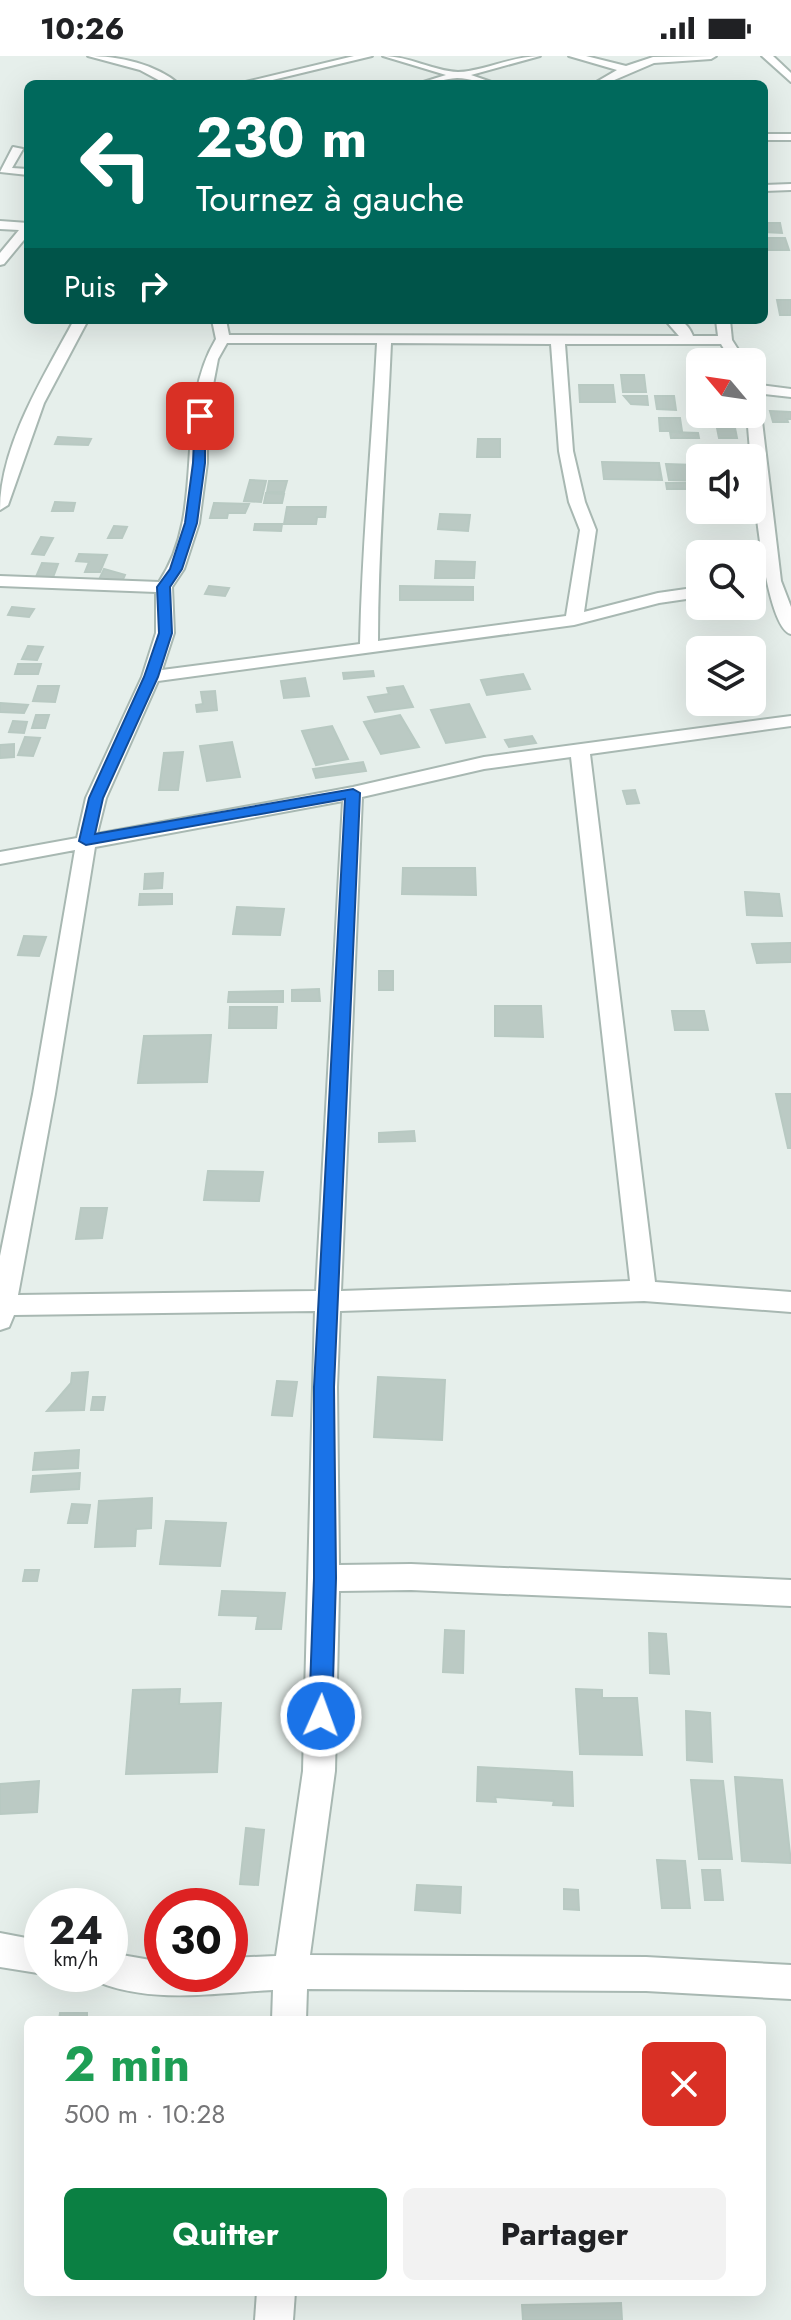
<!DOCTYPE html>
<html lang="fr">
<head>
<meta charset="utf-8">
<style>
  :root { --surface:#fff; --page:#f2f2f2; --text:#202124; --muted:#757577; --accent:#0b8043 }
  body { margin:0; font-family:Jost,sans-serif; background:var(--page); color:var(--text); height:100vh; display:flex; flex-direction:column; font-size:30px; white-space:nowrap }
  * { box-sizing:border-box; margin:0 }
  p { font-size:26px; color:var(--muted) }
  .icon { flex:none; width:44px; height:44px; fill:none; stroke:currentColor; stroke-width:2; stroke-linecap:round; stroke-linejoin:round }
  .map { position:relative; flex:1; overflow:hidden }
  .drawer { position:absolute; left:24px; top:1960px; width:742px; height:280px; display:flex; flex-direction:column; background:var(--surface); border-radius:12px; box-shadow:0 8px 32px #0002 }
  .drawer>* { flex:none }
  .banner { position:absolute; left:24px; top:24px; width:744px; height:244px; border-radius:12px; box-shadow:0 8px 32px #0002; background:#00695c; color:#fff; overflow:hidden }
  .needle { width:52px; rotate:299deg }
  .buttons { position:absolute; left:686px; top:292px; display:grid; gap:16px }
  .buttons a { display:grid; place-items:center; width:80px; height:80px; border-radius:12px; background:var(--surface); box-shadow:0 8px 32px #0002; font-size:40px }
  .speed { position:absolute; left:24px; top:1832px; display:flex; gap:16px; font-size:40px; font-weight:700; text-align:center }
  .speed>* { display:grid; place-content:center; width:104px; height:104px; border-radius:50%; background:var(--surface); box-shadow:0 8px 32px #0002; line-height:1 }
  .speed small { font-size:20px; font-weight:400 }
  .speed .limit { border:12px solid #d22; background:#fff; color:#111 }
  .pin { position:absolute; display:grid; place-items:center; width:68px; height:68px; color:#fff; margin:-34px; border-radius:16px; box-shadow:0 4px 12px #0006 }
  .me { position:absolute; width:88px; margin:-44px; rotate:2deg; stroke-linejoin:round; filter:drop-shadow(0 0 6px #0008) }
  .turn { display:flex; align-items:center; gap:28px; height:168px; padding:0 40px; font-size:36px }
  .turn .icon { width:104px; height:104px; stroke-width:2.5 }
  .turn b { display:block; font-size:56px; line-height:68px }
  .then { display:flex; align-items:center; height:76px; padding:0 40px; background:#0003; gap:16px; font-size:30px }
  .round { display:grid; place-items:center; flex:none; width:84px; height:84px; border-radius:12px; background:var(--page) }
  .summary { display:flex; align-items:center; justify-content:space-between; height:136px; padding:0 40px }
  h1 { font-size:48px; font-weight:700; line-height:60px; color:#1e9e55 }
  .primary-button { display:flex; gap:16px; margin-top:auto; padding:16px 40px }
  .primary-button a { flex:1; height:92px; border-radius:12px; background:var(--accent); color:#fff; font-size:32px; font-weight:700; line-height:92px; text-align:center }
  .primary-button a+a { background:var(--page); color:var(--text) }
  .status { display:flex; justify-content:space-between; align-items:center; height:56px; padding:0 40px; background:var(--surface); direction:ltr }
  .status svg { height:22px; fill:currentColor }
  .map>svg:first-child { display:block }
</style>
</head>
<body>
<div class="status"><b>10:26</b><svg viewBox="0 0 49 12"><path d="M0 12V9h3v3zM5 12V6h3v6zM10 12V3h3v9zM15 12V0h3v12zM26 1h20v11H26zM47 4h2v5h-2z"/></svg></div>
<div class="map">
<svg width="791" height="2264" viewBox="0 0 791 2264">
  <rect width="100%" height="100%" fill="#e6efeb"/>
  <g fill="#bbcac4" stroke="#b8c9c2" stroke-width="2">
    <polygon points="764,167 780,167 782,177 764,176"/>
    <polygon points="764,182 785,182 789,194 764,194"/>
    <polygon points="777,244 791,244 791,259 780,259"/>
    <polygon points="621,319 644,319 646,336 623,336"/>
    <polygon points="579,329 613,329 615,346 580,346"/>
    <polygon points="624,340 647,340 648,349 631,348"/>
    <polygon points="655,340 674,340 676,354 657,353"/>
    <polygon points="770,355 791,356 791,363 787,363 788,366 773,366"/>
    <polygon points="659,362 680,362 682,375 660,375"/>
    <polygon points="717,372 735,372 737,382 719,382"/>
    <polygon points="670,376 698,377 699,382 671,382"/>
    <polygon points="58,381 91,383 88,389 55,388"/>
    <polygon points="478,383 500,383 500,401 477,401"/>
    <polygon points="602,406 659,407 662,424 604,423"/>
    <polygon points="666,408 695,409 698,425 669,424"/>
    <polygon points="250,424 266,425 261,446 244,445"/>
    <polygon points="269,425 287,425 284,436 267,436"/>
    <polygon points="666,427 700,427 700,433 667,433"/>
    <polygon points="266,437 284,438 282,447 264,447"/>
    <polygon points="55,446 75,447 73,455 52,455"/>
    <polygon points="214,447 249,448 245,457 228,457 227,462 210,462"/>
    <polygon points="287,451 326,451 325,461 317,461 316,468 284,468"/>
    <polygon points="440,458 470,459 468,475 438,473"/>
    <polygon points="255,468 282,468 281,475 254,474"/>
    <polygon points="114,470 127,471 122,482 108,482"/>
    <polygon points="41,481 53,482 44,499 32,498"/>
    <polygon points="79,498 107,499 100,516 85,516 89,506 76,505"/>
    <polygon points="436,505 475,506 474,522 435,522"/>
    <polygon points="42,507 58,508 52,524 35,523"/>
    <polygon points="104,513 125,519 121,528 98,526"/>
    <polygon points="209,530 229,532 225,540 205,538"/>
    <polygon points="400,530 473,531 473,544 400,544"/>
    <polygon points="12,551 34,553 29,561 8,559"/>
    <polygon points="28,590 43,591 37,604 22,603"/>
    <polygon points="18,608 41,608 38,618 15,618"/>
    <polygon points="373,615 374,620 344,623 343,617"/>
    <polygon points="523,618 530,633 487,639 481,624"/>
    <polygon points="305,622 309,640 284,642 281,625"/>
    <polygon points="38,630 59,630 55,646 33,645"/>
    <polygon points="403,630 413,651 375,656 368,641 389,638 387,632"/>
    <polygon points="215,635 217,654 197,656 196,649 203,648 201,636"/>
    <polygon points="0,647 28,649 24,657 0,656"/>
    <polygon points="469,648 485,681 446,687 431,654"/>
    <polygon points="36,659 49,659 45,672 32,672"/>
    <polygon points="400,659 419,691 381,698 364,666"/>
    <polygon points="13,665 27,666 24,677 9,676"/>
    <polygon points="332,670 348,703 316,709 302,675"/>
    <polygon points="532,680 536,687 509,691 505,684"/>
    <polygon points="25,681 40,682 33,700 18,699"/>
    <polygon points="232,686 240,721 207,725 200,690"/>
    <polygon points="14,688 14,701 0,702 0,689"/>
    <polygon points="183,696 178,734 159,734 164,697"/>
    <polygon points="363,706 366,715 316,722 313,713"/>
    <polygon points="635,734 639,747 627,748 623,735"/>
    <polygon points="403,812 475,812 476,839 402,838"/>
    <polygon points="163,817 162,832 144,833 145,818"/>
    <polygon points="745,836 779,838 782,860 747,859"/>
    <polygon points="140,838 172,838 172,848 139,849"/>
    <polygon points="237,851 284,853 280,879 233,878"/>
    <polygon points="24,880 46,881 39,900 18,899"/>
    <polygon points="791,887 791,906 757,907 752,888"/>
    <rect x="379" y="915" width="14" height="19"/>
    <polygon points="319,933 320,945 292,945 292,934"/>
    <polygon points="283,935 283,946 228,946 229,936"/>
    <polygon points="495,950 541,950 543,981 495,980"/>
    <polygon points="230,951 277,951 276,972 229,972"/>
    <polygon points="672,955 704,955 708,974 675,974"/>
    <polygon points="211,979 207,1026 138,1027 144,980"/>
    <polygon points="776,1038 791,1038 791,1092 788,1092"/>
    <polygon points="414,1075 415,1085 379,1086 379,1077"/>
    <polygon points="208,1115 263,1116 259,1145 204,1144"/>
    <polygon points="81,1152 107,1152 102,1182 76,1183"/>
    <polygon points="88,1316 84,1354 47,1355 71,1327 72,1317"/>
    <polygon points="378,1321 445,1324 442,1384 374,1381"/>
    <polygon points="277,1325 297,1326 292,1360 272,1359"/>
    <polygon points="93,1341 105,1341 103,1354 91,1354"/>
    <polygon points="79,1394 78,1412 33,1414 35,1397"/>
    <polygon points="80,1417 79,1433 31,1436 33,1420"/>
    <polygon points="152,1442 151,1472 136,1473 135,1490 95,1491 99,1445"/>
    <polygon points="72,1448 90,1449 87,1467 68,1467"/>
    <polygon points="166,1465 226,1467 220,1510 160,1508"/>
    <polygon points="25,1514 39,1514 37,1525 23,1525"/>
    <polygon points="222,1535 285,1537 281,1573 256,1573 258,1560 219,1559"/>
    <polygon points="445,1574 464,1575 463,1617 443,1616"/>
    <polygon points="649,1577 666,1578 669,1618 650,1617"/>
    <polygon points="180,1633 179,1648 221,1647 217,1716 126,1718 133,1634"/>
    <polygon points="576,1633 602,1634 602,1642 637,1642 642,1699 580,1698"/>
    <polygon points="686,1655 710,1657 712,1706 687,1704"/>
    <polygon points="478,1711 572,1716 573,1750 553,1749 554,1745 495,1741 496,1746 477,1745"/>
    <polygon points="735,1721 782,1724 791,1807 742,1805"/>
    <polygon points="691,1724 723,1725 732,1803 699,1803"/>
    <polygon points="39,1725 37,1756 0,1758 0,1728"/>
    <polygon points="246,1772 264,1774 258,1829 240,1828"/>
    <polygon points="657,1804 685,1805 690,1852 662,1852"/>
    <polygon points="702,1814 720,1814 723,1844 705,1844"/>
    <polygon points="417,1829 461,1831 460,1857 415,1854"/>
    <polygon points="564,1833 578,1834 579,1854 564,1853"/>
    <polygon points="60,1957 87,1957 87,1964 59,1964"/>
    <polygon points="621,2247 622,2264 523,2264 522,2249"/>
  </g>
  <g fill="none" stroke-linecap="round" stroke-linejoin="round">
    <defs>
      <g id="minor">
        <path d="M88 0C119 0 155 8 179 28H166L140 14Z"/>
        <polygon points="354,0 372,0 256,28 237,28"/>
        <path d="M383 0C409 0 433 15 458 16 482 16 512 0 540 0L471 19 497 28C484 28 470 22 457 22 444 23 431 28 417 28L446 19Z"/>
        <polygon points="569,0 586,0 626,10 653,1 716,0 711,3 654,7 605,28 593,28 617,14"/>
        <polygon points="762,0 773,0 791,17 791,26"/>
        <rect x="764" y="78" width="27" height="6"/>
        <polygon points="13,91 23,93 12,112 28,113 28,119 0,116"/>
        <polygon points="791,128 791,134 764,135 764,129"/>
        <polygon points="0,165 28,167 28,179 4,208 0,209 0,197 19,174 0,173"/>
        <path d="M74 264H88L44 347 8 449 0 454C0 389 44 320 74 264Z"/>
        <path d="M212 264H226L229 279 679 280 665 264C680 264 687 265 693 280H718L716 264H730L732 284 746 306H732L721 288H565L573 395 585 446 596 474 584 556 658 537 700 531V541L659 547 574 569 158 625 106 742 97 778 353 731 484 701 791 660V670L590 698 655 1226 791 1236V1256L644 1245 340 1255 337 1331 339 1509 411 1508 791 1524V1550L411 1534 339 1535 335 1715 310 1899 646 1901 791 1909V1943L646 1935 307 1933 306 1964H272L273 1934C216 1937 152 1948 98 1926L95 1918H110V1897L162 1906V1918H230V1902L276 1900 303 1715 315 1255 14 1259 9 1271 0 1274V1200L33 1038 75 794 0 808V796L77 782 86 742 142 621 156 577V536L0 530V520L159 526C208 453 172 356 216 283ZM227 287H377C372 387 362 488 360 588L162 614 174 577 172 531 184 513 199 467 207 407V360L218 303ZM391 287 551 288 559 395 569 446 580 474 566 560 378 585C378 486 387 387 391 287ZM571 701 630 1225 341 1235 362 741 484 713ZM343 745 316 1235 18 1239 55 1038 95 791Z"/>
        <path d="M752 328 791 333V341L756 337 759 340 781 525 791 551V578C761 571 750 391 747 358H752Z"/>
        <polygon points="0,1877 42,1885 44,1918 0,1911"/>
        <polygon points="257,2236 295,2236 293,2264 255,2264"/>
      </g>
    </defs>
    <use href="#minor" stroke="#a8b8b2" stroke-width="4"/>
    <use href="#minor" fill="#fff" fill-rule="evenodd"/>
  </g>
  <polygon fill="#1a73e8" stroke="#114b97" stroke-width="2" points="200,357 205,360 205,407 197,467 182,513 170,531 172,577 158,621 103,742 95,778 353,733 360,737 334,1331 336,1522 332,1660 329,1668 321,1671 312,1668 309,1660 314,1522 314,1331 345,743 86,789 79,785 89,742 144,621 159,577 157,531 170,513 185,467 193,407 195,360"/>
</svg>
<div class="buttons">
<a><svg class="needle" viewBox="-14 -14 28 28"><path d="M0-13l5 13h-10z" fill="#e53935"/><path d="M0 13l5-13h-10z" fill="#757577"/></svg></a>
<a><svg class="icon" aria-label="sound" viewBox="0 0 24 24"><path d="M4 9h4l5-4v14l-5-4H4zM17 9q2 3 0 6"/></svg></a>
<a><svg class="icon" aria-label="search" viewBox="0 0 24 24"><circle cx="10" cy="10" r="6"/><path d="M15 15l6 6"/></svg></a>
<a><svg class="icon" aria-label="layers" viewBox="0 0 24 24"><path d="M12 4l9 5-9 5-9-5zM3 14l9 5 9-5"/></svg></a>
</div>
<div class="speed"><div>24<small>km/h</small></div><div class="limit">30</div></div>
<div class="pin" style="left:200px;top:360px;background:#d93025"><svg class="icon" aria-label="arrive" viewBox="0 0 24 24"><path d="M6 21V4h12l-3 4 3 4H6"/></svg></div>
<svg class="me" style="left:321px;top:1660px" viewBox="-20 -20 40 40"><circle r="17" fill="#1a73e8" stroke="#fff" stroke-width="3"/><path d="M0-11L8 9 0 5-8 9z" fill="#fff"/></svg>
<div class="banner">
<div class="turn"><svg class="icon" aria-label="left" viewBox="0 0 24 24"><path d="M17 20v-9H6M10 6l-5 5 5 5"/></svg><div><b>230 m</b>Tournez à gauche</div></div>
<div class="then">Puis<svg class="icon" aria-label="right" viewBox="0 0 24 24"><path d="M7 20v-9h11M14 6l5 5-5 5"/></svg></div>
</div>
<section class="drawer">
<div class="summary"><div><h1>2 min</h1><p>500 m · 10:28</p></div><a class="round" style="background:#d93025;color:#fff"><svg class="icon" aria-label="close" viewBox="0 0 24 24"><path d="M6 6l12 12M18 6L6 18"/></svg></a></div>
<div class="primary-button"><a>Quitter</a><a>Partager</a></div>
</section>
</div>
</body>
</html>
